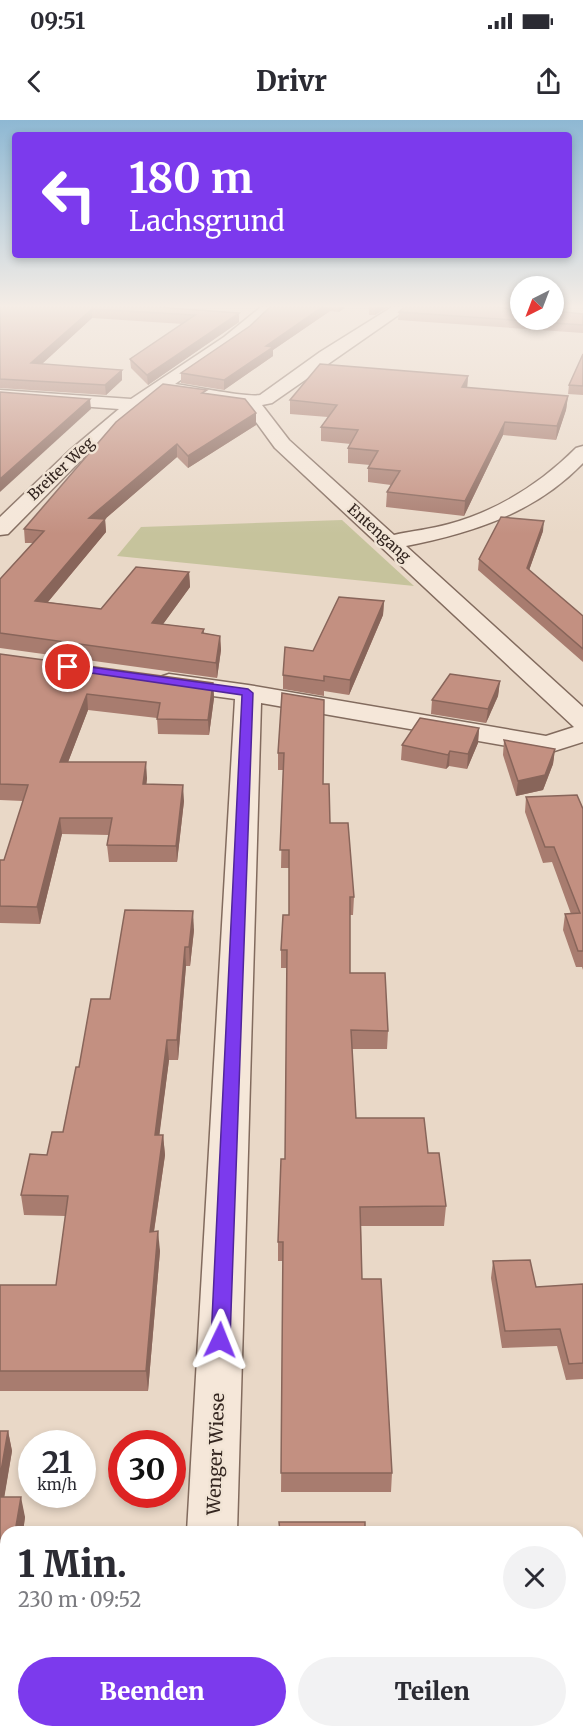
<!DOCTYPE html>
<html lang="de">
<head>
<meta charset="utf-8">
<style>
  :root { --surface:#fff; --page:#f2f2f3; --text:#2b2b33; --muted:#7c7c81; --accent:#7c3aed }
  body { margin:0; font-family:Merriweather,serif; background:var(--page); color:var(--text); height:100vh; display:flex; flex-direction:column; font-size:22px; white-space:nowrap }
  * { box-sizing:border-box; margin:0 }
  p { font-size:20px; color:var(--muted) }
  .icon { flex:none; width:33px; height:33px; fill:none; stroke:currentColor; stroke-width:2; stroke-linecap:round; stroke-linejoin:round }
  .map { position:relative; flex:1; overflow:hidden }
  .sheet { position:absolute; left:0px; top:1406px; width:584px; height:212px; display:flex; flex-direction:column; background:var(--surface); border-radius:18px 18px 0 0; box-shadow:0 3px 9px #0003 }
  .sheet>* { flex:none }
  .top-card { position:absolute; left:12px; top:12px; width:560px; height:126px; border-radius:6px; box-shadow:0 3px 9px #0003; background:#7c3aed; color:#fff; overflow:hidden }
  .needle { width:39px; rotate:222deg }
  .fabs { position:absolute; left:510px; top:156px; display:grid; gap:12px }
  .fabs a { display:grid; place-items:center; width:54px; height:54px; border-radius:50%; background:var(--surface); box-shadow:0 3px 9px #0003; font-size:30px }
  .speed { position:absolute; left:18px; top:1310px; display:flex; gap:12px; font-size:30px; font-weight:700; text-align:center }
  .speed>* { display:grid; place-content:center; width:78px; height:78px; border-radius:50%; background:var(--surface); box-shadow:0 3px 9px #0003; line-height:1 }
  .speed small { font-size:15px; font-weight:400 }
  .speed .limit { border:9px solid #d22; background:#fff; color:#111 }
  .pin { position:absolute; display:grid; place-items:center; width:51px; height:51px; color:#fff; margin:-26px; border:3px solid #fff; border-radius:50%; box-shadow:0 2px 6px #0007 }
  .me { position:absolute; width:66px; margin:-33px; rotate:2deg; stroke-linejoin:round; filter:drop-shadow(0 0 4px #0008) }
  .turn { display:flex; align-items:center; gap:21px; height:126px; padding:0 18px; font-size:27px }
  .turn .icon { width:78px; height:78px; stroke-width:2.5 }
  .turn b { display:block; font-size:42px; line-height:51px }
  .round { display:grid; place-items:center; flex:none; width:63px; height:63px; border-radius:32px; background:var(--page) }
  .summary { display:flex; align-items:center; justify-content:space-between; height:102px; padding:0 18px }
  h1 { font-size:36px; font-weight:800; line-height:45px }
  .action { display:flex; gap:12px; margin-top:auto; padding:12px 18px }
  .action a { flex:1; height:69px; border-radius:36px; background:var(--accent); color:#fff; font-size:24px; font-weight:800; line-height:69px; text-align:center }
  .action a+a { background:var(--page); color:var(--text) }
  .status { display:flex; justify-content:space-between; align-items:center; height:42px; padding:0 30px; background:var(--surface); direction:ltr }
  .status svg { height:16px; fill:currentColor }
  header { display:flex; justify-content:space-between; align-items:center; height:78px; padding:0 18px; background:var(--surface); font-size:27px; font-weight:800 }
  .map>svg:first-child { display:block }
</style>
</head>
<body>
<div class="status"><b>09:51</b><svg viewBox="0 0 49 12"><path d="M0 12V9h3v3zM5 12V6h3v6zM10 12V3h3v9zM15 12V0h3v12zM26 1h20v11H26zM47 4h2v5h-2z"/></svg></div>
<header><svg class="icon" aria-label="back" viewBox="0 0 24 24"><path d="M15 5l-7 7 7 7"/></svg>Drivr<svg class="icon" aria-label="share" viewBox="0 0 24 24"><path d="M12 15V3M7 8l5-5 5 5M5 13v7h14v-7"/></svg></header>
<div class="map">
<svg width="583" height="1616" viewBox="0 0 583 1616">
  <rect width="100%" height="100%" fill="#e9d8c7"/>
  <polygon fill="#c6c39c" points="342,400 414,466 117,436 141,407"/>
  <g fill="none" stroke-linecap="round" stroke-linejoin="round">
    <defs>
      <g id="street">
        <path d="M261 187H277L249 213 175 264C192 266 248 278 260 275L320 232 392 187H410L272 283 262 285 289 320 394 415C412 411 431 409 449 404 497 391 541 363 576 328L583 326V343C535 393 472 413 406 426L583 587V622L548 633 261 583 237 1412H187L235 579 169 570 160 567 156 562 160 557 169 554 248 565 546 616 574 607 275 328 245 287 229 282 163 273 82 339 8 414 0 415V397L69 331 119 289 0 280V270L131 279 224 217Z"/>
        <rect x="176" y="1611" width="56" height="5"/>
      </g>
    </defs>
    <use href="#street" stroke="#826b5e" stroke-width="3"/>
    <use href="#street" fill="#f5e7d9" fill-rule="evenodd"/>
  </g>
  <g fill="#a87c6f">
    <polygon points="0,187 158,187 239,202 148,265 131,248 130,239 183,204 92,198 42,244 122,250 122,260 106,275 0,268"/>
    <polygon points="270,187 346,187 339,192 330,191 273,230 273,236 224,270 181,263 181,253 250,206"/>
    <polygon points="369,187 388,187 375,195 369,195"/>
    <polygon points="555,191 583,194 583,213 398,200 399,192"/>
    <polygon points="583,234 583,275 568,274 569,265"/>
    <polygon points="468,256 467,268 568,276 566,290 556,320 503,315 464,396 386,387 387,372 391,365 368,362 368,348 370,345 348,343 348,328 351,324 321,321 321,307 328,297 290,294 290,280"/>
    <polygon points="207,273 256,293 256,305 188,348 177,337 105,399 106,412 48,482 101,489 189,452 190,467 163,504 204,509 204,513 220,516 221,530 217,558 0,528 0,459 33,423 25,423 24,409"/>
    <polygon points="543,411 529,450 583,496 583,542 478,450 479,439"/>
    <polygon points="384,481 383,495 349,575 324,571 324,576 283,569 283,555 313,531"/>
    <polygon points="0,534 213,563 214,578 209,615 158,614 157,598 88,590 68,642 147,658 146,664 184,681 177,742 109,742 107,725 109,715 62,714 40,804 0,803 0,740 4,740 23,681 0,680"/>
    <polygon points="500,561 498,576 486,603 431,594 432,580"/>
    <polygon points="282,573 323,664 330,703 354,777 353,795 350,795 350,853 388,911 387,929 352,929 356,998 428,1033 446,1086 444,1106 361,1106 362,1159 392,1353 391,1372 281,1372 283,1141 278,1141 278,1122 285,1039 287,848 281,848 281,830 289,795 289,748 281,748 283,650 278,650 278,633"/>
    <polygon points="479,608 478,623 467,649 449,646 446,649 401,640 402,625"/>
    <polygon points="504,620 555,629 553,644 543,670 516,676 503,635"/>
    <polygon points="526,677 583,689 583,850 582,847 576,847 563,810 565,794 571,794 552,742 543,743 525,692"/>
    <polygon points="194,810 190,846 186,846 178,940 169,940 159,1015 163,1015 165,1035 154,1112 160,1131 148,1271 0,1271 0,1165 56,1165 66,1096 24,1095 21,1075 63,1012 79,947 110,879"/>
    <polygon points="493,1141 536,1167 583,1164 583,1259 566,1260 557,1226 502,1228 491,1158"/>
    <polygon points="0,1311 8,1311 12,1331 4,1377 25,1397 23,1412 6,1412 6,1452 0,1452"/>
    <polygon points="281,1611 421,1611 420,1616 281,1616"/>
  </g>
  <g fill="#88655a">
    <polygon points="322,187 330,187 330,191 273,230 273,236 224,270 224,260 266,226"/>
    <polygon points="339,187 346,187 339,192"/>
    <polygon points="375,187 388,187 375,195"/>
    <polygon points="92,189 92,198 32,253 31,243"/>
    <polygon points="239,193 239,202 148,265 147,255"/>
    <polygon points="122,250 122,260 106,275 105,265"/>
    <polygon points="468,256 467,269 462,267"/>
    <polygon points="568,276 566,290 556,320 557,306"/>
    <polygon points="90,279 91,289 0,372 0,359"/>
    <polygon points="256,293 256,305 188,348 188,336"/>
    <polygon points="505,302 503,315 464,396 465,381"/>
    <polygon points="177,324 177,337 105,399 106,412 37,495 35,481 89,398"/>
    <polygon points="544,401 543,411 526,459 527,448"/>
    <polygon points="189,452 190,467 153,518 152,503"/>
    <polygon points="384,481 383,495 349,575 350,560"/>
    <polygon points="220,516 221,530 217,558 216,543"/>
    <polygon points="500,561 498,576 486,603 488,589"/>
    <polygon points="213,563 214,578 209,615 208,600"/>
    <polygon points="87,574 88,590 62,658 60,642"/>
    <polygon points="479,608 478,623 467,649 468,634"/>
    <polygon points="555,629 553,644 543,670 516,676 518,661"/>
    <polygon points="450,631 449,646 446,649 448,635"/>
    <polygon points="146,642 147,658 145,680 143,664"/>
    <polygon points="183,665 184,681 177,742 176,726"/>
    <polygon points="60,698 62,714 40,804 37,787"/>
    <polygon points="193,791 194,810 190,846 189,827"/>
    <polygon points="185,827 186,846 178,940 177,920"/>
    <polygon points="167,920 169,940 157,1034 155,1015"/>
    <polygon points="163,1015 165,1035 151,1131 150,1112"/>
    <polygon points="158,1111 160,1131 148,1271 146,1251"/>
    <polygon points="8,1311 12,1331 1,1397 0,1393 0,1357"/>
    <polygon points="21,1377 25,1397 23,1412 15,1412"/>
    <polygon points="78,1611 85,1611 84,1616 77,1616"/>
  </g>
  <g fill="#c39081" stroke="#88655a" stroke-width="1.5">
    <polygon points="0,187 158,187 239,193 147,255 130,239 195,195 92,189 31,243 122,250 105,265 0,259"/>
    <polygon points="270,187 322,187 266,226 273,227 224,260 181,253 250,206"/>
    <polygon points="404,187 494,187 520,189 520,200 554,200 554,190 555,191 583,194 583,205 399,192"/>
    <polygon points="583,234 583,266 569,265"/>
    <polygon points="320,244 468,256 462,267 568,276 557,306 505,302 465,381 387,372 400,351 368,348 378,331 348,328 358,310 321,307 337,285 290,280"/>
    <polygon points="163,264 207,270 202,273 245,279 256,293 188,336 177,324 89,398 105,399 35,481 101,489 136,447 189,452 152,503 204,509 202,513 220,516 216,543 0,513 0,459 44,411 24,409 116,302"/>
    <polygon points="0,272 90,279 0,359"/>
    <polygon points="501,397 544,401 527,448 583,496 583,529 479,439"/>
    <polygon points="339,477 384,481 350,560 324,556 324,561 283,555 285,527 313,531"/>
    <polygon points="0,534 213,563 208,600 157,599 160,583 87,574 60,642 146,642 143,664 183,665 176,726 107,725 112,698 60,698 37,787 0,786 0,740 4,740 28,665 0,664"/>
    <polygon points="450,554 500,561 488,589 432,580"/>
    <polygon points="282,573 324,580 323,664 329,664 330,703 348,703 354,777 350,777 350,853 385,853 388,911 351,910 356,998 424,998 428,1033 439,1033 446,1086 360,1087 362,1159 381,1159 392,1353 281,1353 283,1122 278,1122 281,1039 285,1039 287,830 281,830 283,795 289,795 289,730 280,730 284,633 278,633"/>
    <polygon points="420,598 479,608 468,634 450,631 448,635 402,625"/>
    <polygon points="504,620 555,629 545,655 518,661"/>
    <polygon points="577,675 583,689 583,831 578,831 565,794 580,793 554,727 545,727 526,677"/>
    <polygon points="125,790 193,791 189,827 185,827 177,920 167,920 155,1015 163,1015 150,1112 158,1111 146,1251 0,1251 0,1165 56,1165 68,1076 21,1075 30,1034 47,1035 52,1012 63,1012 76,947 79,947 91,879 110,879"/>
    <polygon points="530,1140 536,1167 583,1164 583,1243 569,1244 560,1209 505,1211 493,1141"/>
    <polygon points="0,1311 8,1311 0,1357"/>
    <polygon points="0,1377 21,1377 15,1412 6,1412 6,1432 0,1432"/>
    <polygon points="279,1402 365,1402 365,1412 280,1412"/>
    <polygon points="23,1611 78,1611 77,1616 22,1616"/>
  </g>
  <linearGradient id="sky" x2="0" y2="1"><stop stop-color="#8eb8d3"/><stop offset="0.45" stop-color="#f5ede6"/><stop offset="1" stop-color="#f5ede6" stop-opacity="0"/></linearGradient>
  <rect width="583" height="414" fill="url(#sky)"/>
  <polygon fill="#7c3aed" stroke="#51269a" stroke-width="1.5" points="68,544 248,569 253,573 230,1220 227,1225 220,1228 214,1225 211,1220 242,575 64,549 62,547"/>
  <g text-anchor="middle" stroke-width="5" stroke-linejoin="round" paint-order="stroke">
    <g font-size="15" fill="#342620" stroke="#f1e4d5">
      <text transform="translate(61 349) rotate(-43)" y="5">Breiter Weg</text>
      <text transform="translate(379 413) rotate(42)" y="5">Entengang</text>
    </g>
    <g font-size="18" fill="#342620" stroke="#f1e4d5">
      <text transform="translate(216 1334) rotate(-88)" y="6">Wenger Wiese</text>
    </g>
  </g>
</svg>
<div class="fabs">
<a><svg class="needle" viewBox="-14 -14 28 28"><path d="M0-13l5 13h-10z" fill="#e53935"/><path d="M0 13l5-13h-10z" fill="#7c7c81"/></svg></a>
</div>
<div class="speed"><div>21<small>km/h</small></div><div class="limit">30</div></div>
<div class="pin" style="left:68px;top:547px;background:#d93025"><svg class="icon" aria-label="arrive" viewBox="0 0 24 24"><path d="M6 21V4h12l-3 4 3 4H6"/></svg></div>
<svg class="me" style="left:220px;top:1220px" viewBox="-20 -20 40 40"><path d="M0-17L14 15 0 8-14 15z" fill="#7c3aed" stroke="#fff" stroke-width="4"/></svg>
<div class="top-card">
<div class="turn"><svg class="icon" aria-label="left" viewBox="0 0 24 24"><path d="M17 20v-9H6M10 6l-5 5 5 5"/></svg><div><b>180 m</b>Lachsgrund</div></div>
</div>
<section class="sheet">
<div class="summary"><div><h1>1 Min.</h1><p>230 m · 09:52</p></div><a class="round"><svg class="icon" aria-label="close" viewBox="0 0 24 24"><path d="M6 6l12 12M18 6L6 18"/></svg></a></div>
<div class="action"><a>Beenden</a><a>Teilen</a></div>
</section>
</div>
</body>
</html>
